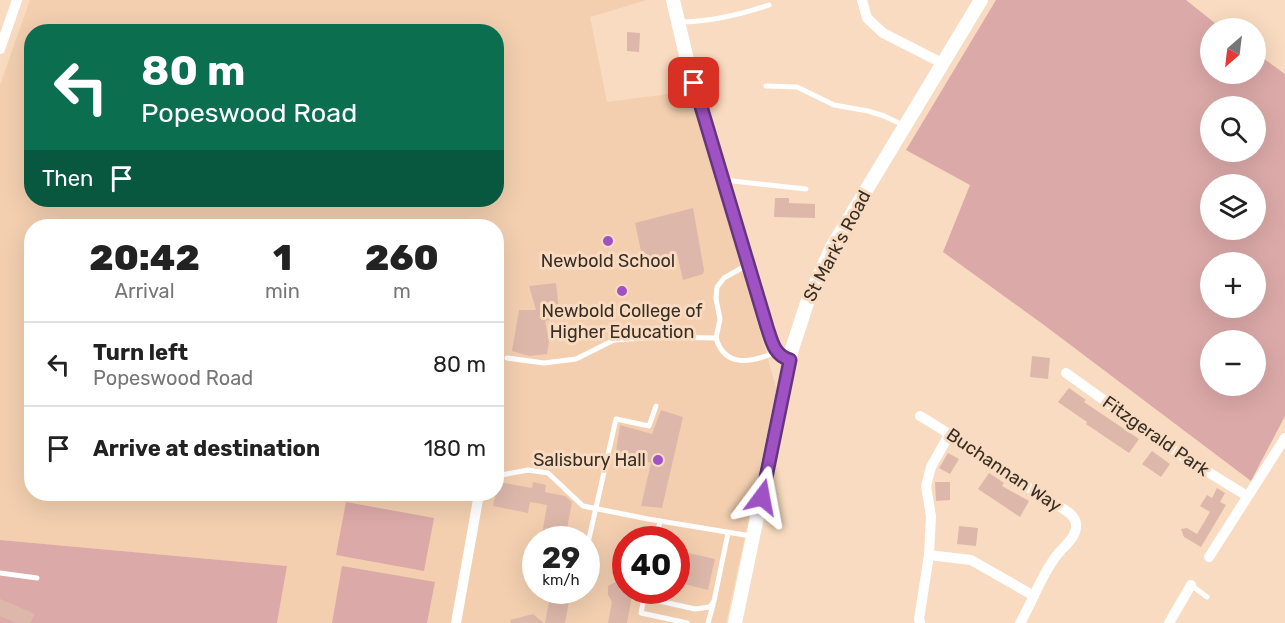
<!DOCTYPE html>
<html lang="en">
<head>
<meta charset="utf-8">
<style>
  :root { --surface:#fff; --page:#f6f6f6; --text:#222; --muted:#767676; --line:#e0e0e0 }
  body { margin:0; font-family:Rubik,sans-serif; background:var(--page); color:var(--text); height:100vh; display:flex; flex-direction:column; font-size:22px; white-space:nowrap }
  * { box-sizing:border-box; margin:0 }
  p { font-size:20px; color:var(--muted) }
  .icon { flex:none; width:33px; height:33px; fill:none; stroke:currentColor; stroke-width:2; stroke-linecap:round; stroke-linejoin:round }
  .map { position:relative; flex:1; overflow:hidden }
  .details { position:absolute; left:24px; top:219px; width:480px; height:282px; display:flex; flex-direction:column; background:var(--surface); border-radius:24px; box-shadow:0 6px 24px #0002 }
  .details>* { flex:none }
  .banner { position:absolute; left:24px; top:24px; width:480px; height:183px; border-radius:24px; box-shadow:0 6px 24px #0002; background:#0b6e4f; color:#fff; overflow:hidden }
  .needle { width:39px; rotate:208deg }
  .fabs { position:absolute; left:1200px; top:18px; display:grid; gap:12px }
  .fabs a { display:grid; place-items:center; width:66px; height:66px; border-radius:50%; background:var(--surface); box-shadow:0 6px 24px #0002; font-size:30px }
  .speed { position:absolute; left:522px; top:526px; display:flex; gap:12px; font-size:30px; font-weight:700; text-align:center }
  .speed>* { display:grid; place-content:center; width:78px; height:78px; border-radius:50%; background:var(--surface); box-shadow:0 6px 24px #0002; line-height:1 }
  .speed small { font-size:15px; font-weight:400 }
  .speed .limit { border:9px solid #d22; background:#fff; color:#111 }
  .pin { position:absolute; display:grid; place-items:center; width:51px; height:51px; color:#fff; margin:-26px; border-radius:12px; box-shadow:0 3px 9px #0006 }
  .me { position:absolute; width:66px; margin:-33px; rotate:13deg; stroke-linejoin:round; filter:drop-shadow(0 0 4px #0008) }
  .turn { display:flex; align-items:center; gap:21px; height:126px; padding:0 18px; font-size:27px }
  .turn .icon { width:78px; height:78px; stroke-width:2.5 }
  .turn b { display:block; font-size:42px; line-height:51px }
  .then { display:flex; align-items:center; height:57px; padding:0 18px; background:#0003; gap:12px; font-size:22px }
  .eta { display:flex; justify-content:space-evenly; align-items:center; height:102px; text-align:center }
  .eta b { font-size:36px; font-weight:800; line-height:42px }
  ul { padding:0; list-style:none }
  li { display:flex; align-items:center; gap:18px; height:84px; padding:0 18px; border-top:2px solid var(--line) }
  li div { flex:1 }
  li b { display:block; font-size:22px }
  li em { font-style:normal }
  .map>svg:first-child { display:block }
</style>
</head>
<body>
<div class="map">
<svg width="1285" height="623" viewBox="0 0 1285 623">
  <rect width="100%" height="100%" fill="#f8dbc0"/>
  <path fill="#f3cfb0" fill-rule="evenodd" d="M30 0H647L590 17 607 102 676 93 678 100 692 97 777 391 726 623H277L287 566 0 540V85ZM32 32H496V200H32ZM32 226H496V494H32ZM536 540H586V591H536ZM626 540H676V591H626Z"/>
  <g fill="#dba9a8" fill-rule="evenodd">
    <path d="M996 0H1186L1221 28H1210V74H1256V53L1285 74V416L1251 481 1044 325 943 252 970 185 906 150ZM1210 106H1256V152H1210ZM1210 184H1256V230H1210ZM1210 262H1256V308H1210ZM1210 340H1256V386H1210Z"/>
    <polygon points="346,502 434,518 424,571 336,555"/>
    <polygon points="0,540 287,566 277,623 0,623"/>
    <polygon points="342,566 435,582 427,623 332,623"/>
  </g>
  <g fill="#ddb8aa">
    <polygon points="627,32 640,33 639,52 627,51"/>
    <polygon points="775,198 789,198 789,203 815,204 815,218 774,217"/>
    <polygon points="693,208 704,270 703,274 683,280 677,254 643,260 635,223"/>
    <polygon points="556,283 560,317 545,321 549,342 547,354 529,356 512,351 519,310 536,310 529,286"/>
    <polygon points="596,306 598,315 567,317 567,311"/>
    <polygon points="1032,356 1050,358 1048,379 1030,377"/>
    <polygon points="1069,388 1086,400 1084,402 1139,439 1129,453 1086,424 1087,422 1058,402"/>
    <polygon points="661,410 683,417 662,508 641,506 651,463 626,453 621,461 615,458 620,425 652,434"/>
    <polygon points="1152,451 1170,464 1161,477 1142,464"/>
    <polygon points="948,453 959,459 950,474 939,468"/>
    <polygon points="989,473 1004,483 1002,486 1029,501 1020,517 978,489"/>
    <polygon points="498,482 532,488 533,482 546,485 545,492 565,496 572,502 565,540 541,540 547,505 530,502 528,513 493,506"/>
    <polygon points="935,482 950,482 950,500 936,501"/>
    <polygon points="1217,488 1225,493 1220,502 1226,505 1201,547 1184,537 1181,529 1187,528 1197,534 1210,512 1200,506 1207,495 1212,498"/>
    <polygon points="959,526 978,528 976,546 957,544"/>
    <polygon points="684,552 715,559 708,590 684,584 687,570 680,569"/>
    <polygon points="626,576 626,591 633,591 627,623 608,623 612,602 608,595 608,586"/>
    <polygon points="551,591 571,591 565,623 545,623"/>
    <polygon points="0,599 35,614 30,623 16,623 0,616"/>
    <polygon points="533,614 544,623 511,623 510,620"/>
  </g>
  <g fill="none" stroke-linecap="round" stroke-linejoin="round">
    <g stroke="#fff" stroke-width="5">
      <path d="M680 22C711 22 739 15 769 5"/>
      <polyline points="766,86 797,87 834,105 868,111 884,116 903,125"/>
      <polyline points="724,180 806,189"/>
      <polyline points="716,338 720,319 716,299 717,287 724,278 747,265"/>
      <path d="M507 358 544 363 576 359 614 340 660 337 716 338C725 368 751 363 776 352"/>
      <polyline points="496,476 528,470 548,473 583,506 648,519 751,536"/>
      <polyline points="656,540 660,521"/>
      <polyline points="586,552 616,419 649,426 656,406"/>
      <polyline points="0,573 37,578"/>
      <polyline points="1191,585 1207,597"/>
      <polyline points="645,591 645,597 650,599 695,609 710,607 714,601 728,533"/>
      <polyline points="645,593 641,613 687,623"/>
      <polyline points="577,597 579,591"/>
      <polyline points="708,623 713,605"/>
    </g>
    <g stroke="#fff" stroke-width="10">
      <polyline points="862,0 867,18 883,33 942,63"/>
      <polyline points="0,49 17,0"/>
      <polyline points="1066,373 1179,454 1247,496"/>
      <path d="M920 416C965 442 1005 475 1050 501 1059 507 1076 513 1076 525 1077 537 1064 546 1057 555 1041 575 1033 601 1020 623"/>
      <polyline points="929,555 971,560 1034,596"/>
      <polyline points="1209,557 1285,438"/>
      <polyline points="456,623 479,494"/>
      <polyline points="920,623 919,619 929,555 931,516 926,486 931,467 950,433"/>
      <polyline points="1169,623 1191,585"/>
    </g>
    <g stroke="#fff" stroke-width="14">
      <path d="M673 0 688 64 767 327C772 342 774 355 790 360"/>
      <polyline points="735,623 792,349 808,300 833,245 981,0"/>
    </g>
  </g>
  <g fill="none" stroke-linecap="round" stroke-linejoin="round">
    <defs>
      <path id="route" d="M694 83 767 327C772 342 774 355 790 360L762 497"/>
    </defs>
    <use href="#route" stroke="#67357f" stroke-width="15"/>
    <use href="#route" stroke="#9f52c4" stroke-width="10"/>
  </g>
  <g fill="#9f52c4" stroke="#f8dbc0" stroke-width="2">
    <circle cx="608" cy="241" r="6"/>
    <circle cx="622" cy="291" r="6"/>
    <circle cx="658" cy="460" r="6"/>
  </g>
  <g text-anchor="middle" stroke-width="6" stroke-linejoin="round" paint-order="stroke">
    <g font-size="18" fill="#392e24" stroke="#f8dbc0">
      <text transform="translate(837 246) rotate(-62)" y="6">St Mark's Road</text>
      <text transform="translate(1156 436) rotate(35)" y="6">Fitzgerald Park</text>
      <text transform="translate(1004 470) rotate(34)" y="6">Buchannan Way</text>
    </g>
    <g font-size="18" fill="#392e24" stroke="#f8dbc0">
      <text x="608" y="267">Newbold School</text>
      <text x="622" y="317">Newbold College of<tspan x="622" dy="21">Higher Education</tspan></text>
      <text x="646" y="466" text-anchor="end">Salisbury Hall</text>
    </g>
  </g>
</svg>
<div class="fabs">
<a><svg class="needle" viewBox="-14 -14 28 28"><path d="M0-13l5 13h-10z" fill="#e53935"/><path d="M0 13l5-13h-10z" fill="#767676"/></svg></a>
<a><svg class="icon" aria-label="search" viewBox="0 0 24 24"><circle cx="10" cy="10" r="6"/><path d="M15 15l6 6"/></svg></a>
<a><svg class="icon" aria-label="layers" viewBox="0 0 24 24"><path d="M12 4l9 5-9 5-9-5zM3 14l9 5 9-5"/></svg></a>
<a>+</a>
<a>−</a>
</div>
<div class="speed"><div>29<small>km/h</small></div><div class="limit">40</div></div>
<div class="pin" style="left:694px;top:83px;background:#d93025"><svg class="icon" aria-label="arrive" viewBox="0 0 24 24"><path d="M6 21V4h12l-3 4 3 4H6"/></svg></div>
<svg class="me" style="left:762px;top:497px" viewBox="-20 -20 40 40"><path d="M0-17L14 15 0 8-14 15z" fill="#9f52c4" stroke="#fff" stroke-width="4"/></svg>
<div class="banner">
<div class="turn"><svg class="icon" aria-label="left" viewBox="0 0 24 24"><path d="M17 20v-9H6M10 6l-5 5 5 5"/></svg><div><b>80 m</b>Popeswood Road</div></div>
<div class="then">Then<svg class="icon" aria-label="arrive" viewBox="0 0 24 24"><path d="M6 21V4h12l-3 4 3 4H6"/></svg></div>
</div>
<section class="details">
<div class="eta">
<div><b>20:42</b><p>Arrival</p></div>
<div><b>1</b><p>min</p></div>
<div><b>260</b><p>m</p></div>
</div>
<ul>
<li><svg class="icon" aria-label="left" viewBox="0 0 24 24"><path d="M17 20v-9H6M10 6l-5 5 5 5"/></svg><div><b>Turn left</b><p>Popeswood Road</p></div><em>80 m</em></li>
<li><svg class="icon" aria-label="arrive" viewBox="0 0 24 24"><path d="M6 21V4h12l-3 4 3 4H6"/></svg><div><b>Arrive at destination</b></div><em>180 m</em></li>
</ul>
</section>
</div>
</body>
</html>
